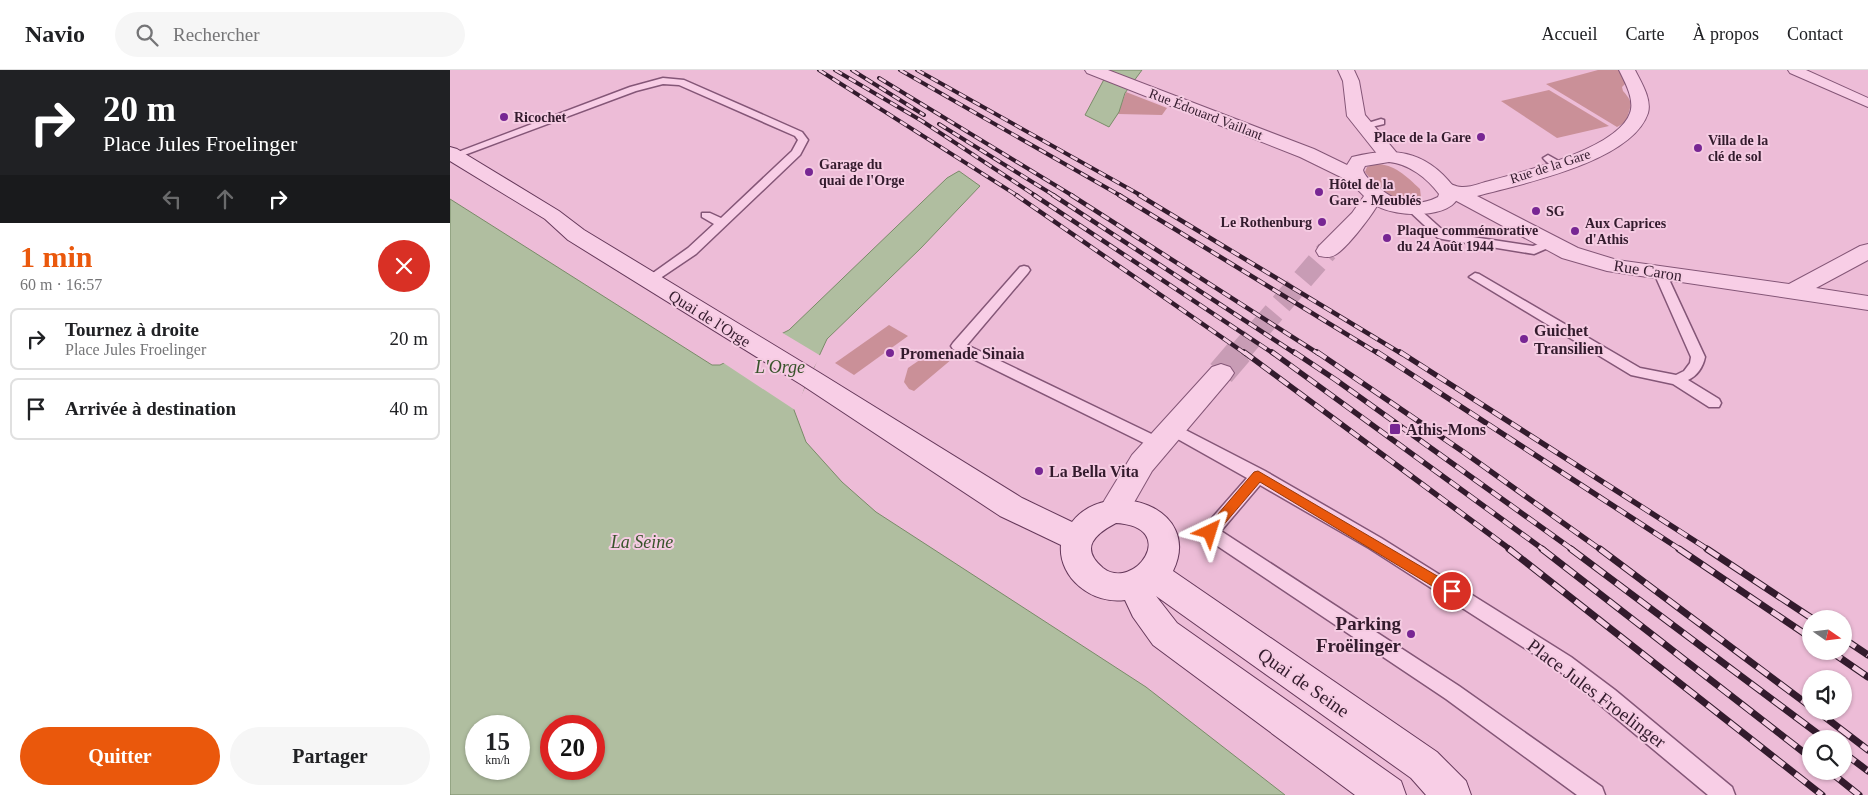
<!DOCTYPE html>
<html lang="fr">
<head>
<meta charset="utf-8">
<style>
  :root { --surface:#fff; --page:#f6f6f6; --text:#202124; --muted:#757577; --line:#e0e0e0; --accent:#ea580c }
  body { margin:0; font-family:"Times New Roman",serif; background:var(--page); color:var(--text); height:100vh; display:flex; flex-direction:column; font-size:19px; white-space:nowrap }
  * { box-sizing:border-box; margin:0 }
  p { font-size:16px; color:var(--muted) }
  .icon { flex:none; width:28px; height:28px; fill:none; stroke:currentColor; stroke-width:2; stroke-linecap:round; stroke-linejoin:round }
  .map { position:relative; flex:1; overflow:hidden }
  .panel { display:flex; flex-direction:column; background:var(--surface); width:450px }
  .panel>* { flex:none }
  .hud { background:#202124; color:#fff; overflow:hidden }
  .needle { width:32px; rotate:104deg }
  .buttons { position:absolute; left:1352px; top:540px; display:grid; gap:10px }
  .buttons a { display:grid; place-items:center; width:50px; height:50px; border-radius:50%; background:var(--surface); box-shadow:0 1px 4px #0004; font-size:25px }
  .speed { position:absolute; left:15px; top:645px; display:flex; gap:10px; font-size:25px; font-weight:700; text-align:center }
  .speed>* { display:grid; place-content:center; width:65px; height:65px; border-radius:50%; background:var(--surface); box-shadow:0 1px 4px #0004; line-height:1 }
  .speed small { font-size:12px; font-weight:400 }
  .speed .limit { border:8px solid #d22; background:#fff; color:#111 }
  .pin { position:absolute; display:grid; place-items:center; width:42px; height:42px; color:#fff; margin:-21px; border:2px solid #fff; border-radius:50%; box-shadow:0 1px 5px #0007 }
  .me { position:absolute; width:55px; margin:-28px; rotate:41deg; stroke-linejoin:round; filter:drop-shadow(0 0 4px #0008) }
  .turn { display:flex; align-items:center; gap:18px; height:105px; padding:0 20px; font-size:22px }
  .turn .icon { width:65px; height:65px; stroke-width:2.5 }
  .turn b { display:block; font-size:35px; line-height:42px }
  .lanes { display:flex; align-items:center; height:48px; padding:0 20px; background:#0003; justify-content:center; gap:25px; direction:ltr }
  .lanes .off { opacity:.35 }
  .round { display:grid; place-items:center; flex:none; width:52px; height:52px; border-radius:26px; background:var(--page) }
  .headline { display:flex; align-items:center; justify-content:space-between; height:85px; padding:0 20px }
  h1 { font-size:30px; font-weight:600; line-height:38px; color:var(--accent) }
  .button { display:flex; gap:10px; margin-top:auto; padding:10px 20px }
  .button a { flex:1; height:58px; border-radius:30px; background:var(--accent); color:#fff; font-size:20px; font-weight:600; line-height:58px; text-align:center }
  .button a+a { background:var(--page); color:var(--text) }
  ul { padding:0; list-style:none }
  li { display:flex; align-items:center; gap:15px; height:62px; margin:0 10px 8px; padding:0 10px; border:2px solid var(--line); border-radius:8px }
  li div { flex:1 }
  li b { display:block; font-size:19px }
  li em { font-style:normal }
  header { display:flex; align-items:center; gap:30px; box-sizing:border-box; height:70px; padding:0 25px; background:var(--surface); border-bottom:1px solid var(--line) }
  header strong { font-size:24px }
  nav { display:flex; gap:28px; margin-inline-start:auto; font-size:18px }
  .search { width:350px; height:45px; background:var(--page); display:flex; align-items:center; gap:12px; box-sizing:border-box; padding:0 18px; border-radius:28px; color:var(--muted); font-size:19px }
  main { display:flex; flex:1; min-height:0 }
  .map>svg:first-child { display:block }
</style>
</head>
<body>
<header>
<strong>Navio</strong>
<div class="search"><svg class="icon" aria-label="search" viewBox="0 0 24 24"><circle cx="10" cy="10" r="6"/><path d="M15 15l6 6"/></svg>Rechercher</div>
<nav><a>Accueil</a><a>Carte</a><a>À propos</a><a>Contact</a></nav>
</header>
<main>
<section class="panel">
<div class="hud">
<div class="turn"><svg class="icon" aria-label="right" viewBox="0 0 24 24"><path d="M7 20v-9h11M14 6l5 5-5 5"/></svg><div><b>20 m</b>Place Jules Froelinger</div></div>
<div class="lanes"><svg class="icon off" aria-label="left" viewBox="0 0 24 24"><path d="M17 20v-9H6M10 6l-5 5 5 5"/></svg><svg class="icon off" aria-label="ahead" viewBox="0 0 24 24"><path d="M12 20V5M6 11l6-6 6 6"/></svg><svg class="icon" aria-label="right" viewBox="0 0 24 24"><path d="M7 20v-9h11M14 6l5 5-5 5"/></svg></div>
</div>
<div class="headline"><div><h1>1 min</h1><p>60 m · 16:57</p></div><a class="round" style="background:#d93025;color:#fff"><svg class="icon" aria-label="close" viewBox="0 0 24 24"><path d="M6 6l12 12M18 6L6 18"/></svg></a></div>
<ul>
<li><svg class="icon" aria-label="right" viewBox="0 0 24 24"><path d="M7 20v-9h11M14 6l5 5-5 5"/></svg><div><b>Tournez à droite</b><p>Place Jules Froelinger</p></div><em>20 m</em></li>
<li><svg class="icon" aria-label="arrive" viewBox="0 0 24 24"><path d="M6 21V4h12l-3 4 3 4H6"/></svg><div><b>Arrivée à destination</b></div><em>40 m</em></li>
</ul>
<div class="button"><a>Quitter</a><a>Partager</a></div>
</section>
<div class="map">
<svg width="1418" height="725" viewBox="0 0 1418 725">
  <rect width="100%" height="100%" fill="#edbcd7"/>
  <g fill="#ca9098">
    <path d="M1148 0H1170L1176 13 1172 17 1173 21C1185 34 1180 36 1176 52L1167 57 1096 14Z"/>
    <polygon points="1099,20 1159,56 1107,68 1051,31"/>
    <polygon points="676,22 717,38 712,45 668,44"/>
    <path d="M925 94C945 94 956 106 970 119L971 127C950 138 928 119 915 102L917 97Z"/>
    <polygon points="439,255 458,266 404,305 385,293"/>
    <polygon points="488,286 502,289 464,321 459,319 454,312 458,298 471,289"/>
  </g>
  <g fill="#b0bea0" stroke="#798b68" fill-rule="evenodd">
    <polygon points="659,0 692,0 675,23 669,42 659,57 635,45"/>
    <path d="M509 101 530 116 471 178 377 269 344 340 356 372 392 412 426 442 696 617 835 725H0V129L262 295H270L339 260 497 108ZM26 656H69V699H26ZM101 656H144V699H101Z"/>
  </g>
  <polygon fill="#edbcd7" points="331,262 371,286 358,307 347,340 348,342 272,292"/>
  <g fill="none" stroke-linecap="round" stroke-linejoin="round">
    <polyline stroke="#c89cb5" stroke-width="22" stroke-dasharray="22 11" stroke-linecap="butt" points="788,284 877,181"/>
    <polyline stroke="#c89cb5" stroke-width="28" stroke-dasharray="28 14" stroke-linecap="butt" points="771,303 789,282"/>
    <defs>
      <g id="service">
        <polygon points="213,8 234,10 352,62 358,70 350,85 246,184 203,213 199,214 193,210 238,178 264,154 252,147 252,143 260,143 271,148 342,81 348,70 345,66 229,15 213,14 186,21 9,87 0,85 180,17"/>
        <polygon points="931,49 934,50 934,54 913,59 908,56"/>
        <path d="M1098 85 1114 94V98C1106 100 1098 94 1093 88Z"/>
        <polygon points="963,136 967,137 996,163 1083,176 1101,170 1107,174 1084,184 992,169 988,168 959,141 959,137"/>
        <polygon points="574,196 578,197 580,200 578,203 517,275 714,370 717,374 714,378 704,378 503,279 501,276 503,273 570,197"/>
        <path d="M1210 199 1216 203 1255 287C1253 297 1247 306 1238 310L1269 329 1271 333 1269 337H1259L1223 314 1181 305 1019 207 1025 203 1029 204 1190 298 1226 305 1234 301 1240 293 1241 287 1204 203Z"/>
        <polygon points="722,353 815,401 931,468 1121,587 1165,620 1282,717 1285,725 1258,725 1107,599 919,478 810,415 771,461 1009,616 1152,717 1155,725 1127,725 996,629 754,467 752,462 754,457 797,408 717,363 715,359 717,355"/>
      </g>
      <polygon id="pedestrian" points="1338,0 1356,0 1418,28 1418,37 1340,3"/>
      <g id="minor">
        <polygon points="888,0 904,0 909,11 915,45 946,82 948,86 946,90 932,90 897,46 893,11"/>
        <path d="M1169 0H1185C1191 12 1202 29 1198 43 1182 92 1071 114 1027 126L1128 178 1167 190 1339 214 1410 176 1418 174V190L1366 218 1418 226V240L1157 201 1112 188 988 121 985 117 988 113C999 110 1004 118 1013 117 1023 117 1033 112 1043 110 1076 101 1168 78 1180 43 1185 30 1175 12 1169 0Z"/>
      </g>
      <g id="tertiary">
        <path d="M635 0H658L864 79 897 95 902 87C949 75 981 83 1009 124 1004 150 945 147 927 136 919 149 897 178 885 185 880 188 875 187 869 186L866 181 869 176 902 143 914 126 899 111 850 87 637 3ZM939 92C959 94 977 108 989 124L988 127C964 139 944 132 926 115 920 110 915 107 913 100L915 96Z"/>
        <polygon points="771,294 780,297 784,303 780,309 702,401 674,450 663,453 652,450 648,441 682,385 762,297"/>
      </g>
      <path id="secondary" d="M0 77 7 79 109 141 134 160 370 303 572 428 622 452C658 406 754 437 723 501L987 682 1016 711 1021 725H976L961 708 706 526 727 553 951 711 956 725H905L703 575 683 547 675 530C643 535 608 508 611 475L550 446 352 315 118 170 95 149 0 91ZM666 453C731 457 684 522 653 498 629 478 645 464 666 453Z"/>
    </defs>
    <use href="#service" stroke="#845677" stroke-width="3"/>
    <use href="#pedestrian" stroke="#845677" stroke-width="2"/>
    <use href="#minor" stroke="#845677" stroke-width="2"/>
    <use href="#tertiary" stroke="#845677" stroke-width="2"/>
    <use href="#secondary" stroke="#66395b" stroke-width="2"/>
    <use href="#service" fill="#f8cee6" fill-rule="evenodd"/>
    <use href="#pedestrian" fill="#f8cee6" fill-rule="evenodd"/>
    <use href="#minor" fill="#f8cee6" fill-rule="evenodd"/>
    <use href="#tertiary" fill="#f8cee6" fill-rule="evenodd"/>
    <use href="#secondary" fill="#f8cee6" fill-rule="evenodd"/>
    <defs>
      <g id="rail-far3">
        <polyline points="369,0 568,126"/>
        <polyline points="385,0 472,51 586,126"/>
        <polyline points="402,0 474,45"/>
        <polyline points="450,0 671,126"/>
        <polyline points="467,0 692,126"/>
        <polyline points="429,8 623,126"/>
        <polyline points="489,54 605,126"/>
      </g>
      <g id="rail-far2">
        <polyline points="566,125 796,284"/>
        <polyline points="584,125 824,284"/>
        <polyline points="603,125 846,284"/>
        <polyline points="621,125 869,284"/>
        <polyline points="669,125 929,284"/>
        <polyline points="689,125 952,284"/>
      </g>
      <g id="rail-far1">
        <polyline points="794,282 1061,480"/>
        <polyline points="822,282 1094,480"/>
        <polyline points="844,282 886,310 1123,480"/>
        <polyline points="867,282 1015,383 1151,480"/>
        <polyline points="927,282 1231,480"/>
        <polyline points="950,282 1259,480"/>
      </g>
      <g id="rail">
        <polyline points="1059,479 1372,725"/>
        <polyline points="1092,479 1361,688"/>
        <polyline points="1121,479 1375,669"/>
        <polyline points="1150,479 1361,637"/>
        <polyline points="1229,479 1361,568"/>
        <polyline points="1257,479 1363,549"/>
        <polyline points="1394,569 1418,585"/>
        <polyline points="1380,581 1418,607"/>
        <polyline points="1367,641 1418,680"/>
        <polyline points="1394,683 1418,701"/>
        <polyline points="1379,701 1409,725"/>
      </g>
    </defs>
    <use href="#rail-far3" stroke="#331b2d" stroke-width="4"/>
    <use href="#rail-far2" stroke="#331b2d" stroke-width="4.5"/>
    <use href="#rail-far1" stroke="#331b2d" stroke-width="5.5"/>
    <use href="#rail" stroke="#331b2d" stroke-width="7"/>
    <use href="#rail-far3" stroke="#f5cbe2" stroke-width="2.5" stroke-dasharray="8" stroke-linecap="butt"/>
    <use href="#rail-far2" stroke="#f5cbe2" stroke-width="3" stroke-dasharray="9" stroke-linecap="butt"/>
    <use href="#rail-far1" stroke="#f5cbe2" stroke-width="4" stroke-dasharray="11" stroke-linecap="butt"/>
    <use href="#rail" stroke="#f5cbe2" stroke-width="5" stroke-dasharray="14" stroke-linecap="butt"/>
  </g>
  <polygon fill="#ea580c" stroke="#983908" points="808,401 1006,517 1008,521 1006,525 997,525 810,412 765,465 756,465 754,462 756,458 804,402"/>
  <g fill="#772693" stroke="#f5cbe2" stroke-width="2">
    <circle cx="54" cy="47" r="5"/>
    <circle cx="1031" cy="67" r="5"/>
    <circle cx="1248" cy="78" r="5"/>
    <circle cx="359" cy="102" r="5"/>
    <circle cx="869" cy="122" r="5"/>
    <circle cx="1086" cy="141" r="5"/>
    <circle cx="872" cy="152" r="5"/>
    <circle cx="1125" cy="161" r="5"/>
    <circle cx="937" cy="168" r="5"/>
    <circle cx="1074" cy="269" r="5"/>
    <circle cx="440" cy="283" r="5"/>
    <rect x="939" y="353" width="12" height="12" rx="2.5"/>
    <circle cx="589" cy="401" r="5"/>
    <circle cx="961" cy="564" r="5"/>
  </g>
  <g text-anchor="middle" stroke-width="4" stroke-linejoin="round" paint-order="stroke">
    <g font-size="14" fill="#331b2d" stroke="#f5cbe2">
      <text transform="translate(756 44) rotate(21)" y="5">Rue Édouard Vaillant</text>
      <text transform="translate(1100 96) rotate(-18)" y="5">Rue de la Gare</text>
    </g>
    <g font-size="14" font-weight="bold" fill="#331b2d" stroke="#f5cbe2" text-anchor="start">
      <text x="64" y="52">Ricochet</text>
      <text x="1021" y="72" text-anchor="end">Place de la Gare</text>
      <text x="1258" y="75">Villa de la<tspan x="1258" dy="16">clé de sol</tspan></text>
      <text x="369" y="99">Garage du<tspan x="369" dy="16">quai de l'Orge</tspan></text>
      <text x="879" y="119">Hôtel de la<tspan x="879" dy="16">Gare - Meublés</tspan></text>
      <text x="1096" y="146">SG</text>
      <text x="862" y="157" text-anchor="end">Le Rothenburg</text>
      <text x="1135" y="158">Aux Caprices<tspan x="1135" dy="16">d'Athis</tspan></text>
      <text x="947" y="165">Plaque commémorative<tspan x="947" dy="16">du 24 Août 1944</tspan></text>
    </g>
    <g font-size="16" fill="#331b2d" stroke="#f5cbe2">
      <text transform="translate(1198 200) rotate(9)" y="6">Rue Caron</text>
      <text transform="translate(260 248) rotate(32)" y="6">Quai de l'Orge</text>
    </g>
    <g font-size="16" font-weight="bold" fill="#331b2d" stroke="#f5cbe2" text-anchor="start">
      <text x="1084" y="266">Guichet<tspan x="1084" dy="18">Transilien</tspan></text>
      <text x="450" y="289">Promenade Sinaia</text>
      <text x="956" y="365">Athis-Mons</text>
      <text x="599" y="407">La Bella Vita</text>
    </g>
    <g font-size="18" font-style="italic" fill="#37532a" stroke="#f5cbe2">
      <text x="330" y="303">L'Orge</text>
      <text x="192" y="478">La Seine</text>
    </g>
    <g font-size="19" font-weight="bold" fill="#331b2d" stroke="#f5cbe2" text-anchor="end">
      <text x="951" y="560">Parking<tspan x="951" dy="22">Froëlinger</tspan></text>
    </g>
    <g font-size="19" fill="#331b2d" stroke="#f5cbe2">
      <text transform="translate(854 612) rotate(35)" y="7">Quai de Seine</text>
      <text transform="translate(1147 623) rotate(37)" y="7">Place Jules Froelinger</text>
    </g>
  </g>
</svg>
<div class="buttons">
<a><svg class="needle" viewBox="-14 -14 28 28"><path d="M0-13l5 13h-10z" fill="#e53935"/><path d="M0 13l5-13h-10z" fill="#757577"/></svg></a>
<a><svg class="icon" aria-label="sound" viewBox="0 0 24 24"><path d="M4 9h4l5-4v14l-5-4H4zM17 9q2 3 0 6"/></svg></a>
<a><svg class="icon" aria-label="search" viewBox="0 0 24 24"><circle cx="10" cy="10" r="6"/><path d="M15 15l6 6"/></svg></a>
</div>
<div class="speed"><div>15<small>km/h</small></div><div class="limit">20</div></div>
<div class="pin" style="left:1002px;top:521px;background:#d93025"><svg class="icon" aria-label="arrive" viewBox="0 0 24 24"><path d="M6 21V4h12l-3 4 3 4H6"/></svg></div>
<svg class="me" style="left:760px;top:462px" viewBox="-20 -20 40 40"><path d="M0-17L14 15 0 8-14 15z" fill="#ea580c" stroke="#fff" stroke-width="4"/></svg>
</div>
</main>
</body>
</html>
